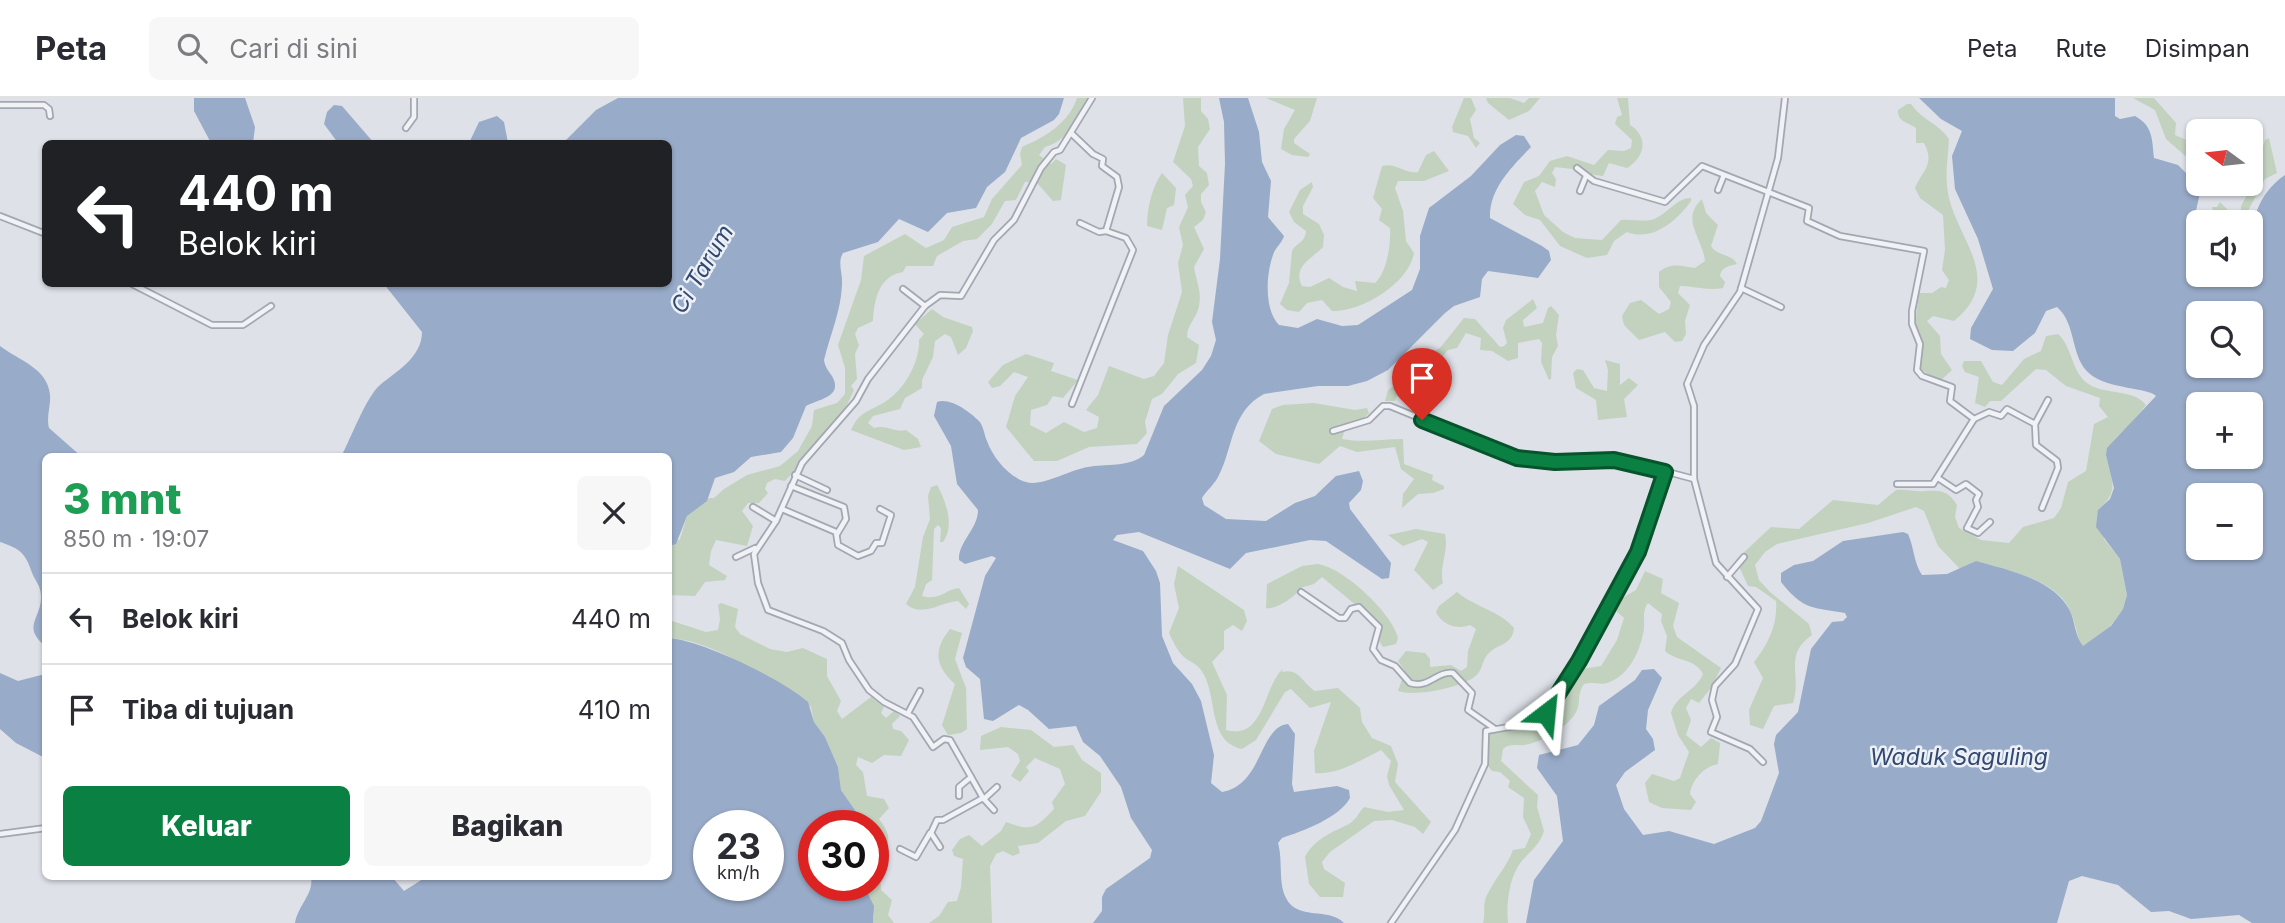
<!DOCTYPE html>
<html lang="id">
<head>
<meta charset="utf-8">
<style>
  :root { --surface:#fff; --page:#f7f7f7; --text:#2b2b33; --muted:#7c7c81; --line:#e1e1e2; --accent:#0b8043 }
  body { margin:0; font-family:Inter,sans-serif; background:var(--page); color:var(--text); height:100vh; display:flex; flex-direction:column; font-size:26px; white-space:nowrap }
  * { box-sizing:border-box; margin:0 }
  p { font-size:23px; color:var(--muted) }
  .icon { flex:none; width:38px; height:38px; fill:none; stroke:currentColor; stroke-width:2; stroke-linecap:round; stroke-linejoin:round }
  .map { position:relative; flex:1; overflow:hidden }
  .panel { position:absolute; left:42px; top:355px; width:630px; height:427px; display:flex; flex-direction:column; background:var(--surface); border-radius:10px; box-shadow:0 2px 5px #0004 }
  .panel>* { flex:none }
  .banner { position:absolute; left:42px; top:42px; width:630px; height:147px; border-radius:10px; box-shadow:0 2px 5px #0004; background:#202124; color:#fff; overflow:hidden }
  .needle { width:46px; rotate:285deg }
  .tools { position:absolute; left:2186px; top:21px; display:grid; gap:14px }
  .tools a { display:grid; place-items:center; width:77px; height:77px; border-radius:10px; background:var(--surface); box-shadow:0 2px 5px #0004; font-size:35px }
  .speed { position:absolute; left:693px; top:712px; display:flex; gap:14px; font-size:35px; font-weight:700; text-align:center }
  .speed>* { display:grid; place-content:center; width:91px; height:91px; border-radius:50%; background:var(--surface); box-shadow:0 2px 5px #0004; line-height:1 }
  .speed small { font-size:18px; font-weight:400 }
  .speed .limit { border:10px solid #d22; background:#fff; color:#111 }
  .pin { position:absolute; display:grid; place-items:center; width:60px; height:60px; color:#fff; margin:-72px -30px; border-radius:50% 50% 50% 0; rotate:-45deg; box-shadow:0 0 7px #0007 }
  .pin .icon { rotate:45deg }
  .me { position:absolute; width:77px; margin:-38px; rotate:29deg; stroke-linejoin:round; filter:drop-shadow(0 0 5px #0008) }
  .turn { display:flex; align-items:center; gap:24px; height:147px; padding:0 21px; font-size:32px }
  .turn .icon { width:91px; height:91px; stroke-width:2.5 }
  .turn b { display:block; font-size:49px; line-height:60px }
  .round { display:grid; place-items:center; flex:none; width:74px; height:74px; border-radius:10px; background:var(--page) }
  .summary { display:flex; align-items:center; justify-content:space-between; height:119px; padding:0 21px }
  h1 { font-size:42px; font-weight:800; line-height:52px; color:#1e9e55 }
  .primary-button { display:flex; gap:14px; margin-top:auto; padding:14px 21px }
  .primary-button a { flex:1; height:80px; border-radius:10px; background:var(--accent); color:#fff; font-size:28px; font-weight:800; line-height:80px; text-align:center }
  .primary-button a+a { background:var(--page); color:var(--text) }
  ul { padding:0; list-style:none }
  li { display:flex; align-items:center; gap:21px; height:91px; padding:0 21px; border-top:2px solid var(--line) }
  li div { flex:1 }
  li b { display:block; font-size:26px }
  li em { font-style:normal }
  header { display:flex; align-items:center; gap:42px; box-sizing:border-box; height:98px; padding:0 35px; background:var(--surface); border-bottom:2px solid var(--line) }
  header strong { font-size:33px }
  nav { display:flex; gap:38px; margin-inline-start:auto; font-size:24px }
  .search { width:490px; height:63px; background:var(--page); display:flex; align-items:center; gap:18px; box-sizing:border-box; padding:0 24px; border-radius:10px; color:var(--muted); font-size:26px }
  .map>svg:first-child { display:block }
</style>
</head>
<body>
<header>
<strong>Peta</strong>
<div class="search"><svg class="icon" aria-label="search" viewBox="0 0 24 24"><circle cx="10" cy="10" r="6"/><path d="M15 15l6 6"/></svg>Cari di sini</div>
<nav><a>Peta</a><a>Rute</a><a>Disimpan</a></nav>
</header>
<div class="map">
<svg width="2285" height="825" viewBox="0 0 2285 825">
  <rect width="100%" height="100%" fill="#dee1e8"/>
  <g fill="#c2d2bf">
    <path d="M1077 0H1089C1077 21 1068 43 1045 49L1039 57 1051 66 1056 61 1066 67 1061 102 1053 103 1037 85 1025 84 1016 102 1005 103 992 126 977 141 963 143 937 158 933 168H906L903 174C879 178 874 201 873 223L858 230 855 236 859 247 855 256 857 281 851 288 854 292 846 309 818 343 819 351C809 365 796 370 785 383L775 381 767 385 765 391 768 395 759 405H748L742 413 753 428 747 448 716 442 711 453 709 467 727 478 725 482 705 484 695 498 669 497V448L680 441 687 418 709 400H714L724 391 747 377 780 368 798 353 812 328 814 312 837 305 845 296V270L838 247 861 182 864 158 905 136 926 150 944 142 952 129 984 119 992 101 1022 67 1020 56 1022 49C1045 39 1069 25 1077 0Z"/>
    <path d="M1183 0H1201V13L1208 21 1210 31 1198 49 1199 68 1207 75 1209 87 1201 96V104L1206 114 1203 122 1194 129 1204 151 1194 169C1196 183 1202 193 1199 208 1197 220 1187 226 1187 239L1199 247 1196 265 1178 276 1162 296 1152 301 1145 324 1147 335 1137 346 1089 349 1057 363H1034L1006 329 1015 298 1028 279 1014 274 1000 288 992 290 988 284 1003 267 1026 256 1054 265 1051 273 1078 282 1063 300 1053 298 1047 307 1031 312 1030 327 1046 335 1064 324 1084 334 1097 330 1099 319 1086 312 1098 297 1109 268 1144 281 1154 278 1164 265 1168 237 1182 194 1178 165 1183 147 1179 129 1188 109 1185 97 1193 88 1191 81 1173 64 1185 28Z"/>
    <polygon points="1266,0 1317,0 1310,23 1294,41 1294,45 1310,56 1308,59 1292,57 1281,51 1284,31 1295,12"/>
    <polygon points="1464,0 1471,0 1476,12 1470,21 1474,40 1480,45 1476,50 1468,38 1453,34 1452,29"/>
    <polygon points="1486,0 1510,0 1524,5 1529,0 1540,0 1529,13 1509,22 1488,5"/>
    <path d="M1617 0H1628L1630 27C1649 39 1645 59 1627 70L1609 65 1603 78 1588 76 1579 68 1572 71 1555 69 1552 75 1556 81 1555 89 1542 84 1535 93 1544 117 1563 134 1575 140 1602 142 1621 122C1631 121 1642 124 1651 122 1666 118 1677 99 1691 100V103C1677 123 1652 144 1627 134L1614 143 1607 157 1587 160 1560 148 1540 122 1525 117 1513 106 1524 84 1539 78 1550 63 1567 58 1594 67 1608 52 1624 53 1631 50 1632 42 1615 26 1617 19 1622 17Z"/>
    <polygon points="2133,0 2154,0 2176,25 2175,37 2198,47 2198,69 2166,41 2155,12"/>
    <path d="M1907 6H1911C1922 22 1938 25 1949 41 1948 62 1944 78 1949 100 1960 145 2004 182 1954 223L1933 218 1927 223 1940 238 1941 256 1952 272 1940 283 1920 271 1922 247 1915 226 1919 195H1932L1941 189 1946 190 1949 182 1942 172 1945 152 1943 117 1920 100 1915 90C1921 74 1936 67 1924 45H1916V30C1908 24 1897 24 1898 12Z"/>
    <polygon points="2269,40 2277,75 2265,81 2242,124 2231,124 2214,116 2212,109 2217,109 2220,104 2234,118 2241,115 2241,108 2253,86 2251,76 2261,70 2259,60 2265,42"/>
    <path d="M1434 53 1449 73 1424 83H1398L1395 90 1403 113 1406 143 1414 155C1409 185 1362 214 1332 213L1322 202 1307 205 1299 214 1287 212 1280 206 1289 185 1292 153C1297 144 1305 145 1306 133L1294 124 1289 114 1300 92 1312 84 1313 89 1303 108V116L1319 126 1324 137 1323 149C1312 161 1292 168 1302 188L1310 189 1329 180 1343 189 1357 193 1355 183 1375 185C1387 174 1391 147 1390 130L1379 122 1382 111 1373 100 1382 68C1395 64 1405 76 1418 74L1426 57Z"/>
    <path d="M1162 75 1176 90 1174 107 1167 110 1162 132 1147 128C1147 110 1152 89 1162 75Z"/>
    <path d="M1702 101 1706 115 1718 127 1711 148C1718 159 1731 155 1737 166 1729 168 1721 169 1720 178L1725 184 1723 190C1708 193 1694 188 1680 188L1678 195 1690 207 1685 223 1686 236 1682 243 1675 244 1665 234 1639 242 1624 227 1622 218 1630 205 1641 202 1659 216 1669 211 1671 204 1659 189V174C1671 164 1682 168 1695 170L1705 163C1702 138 1680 122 1702 101Z"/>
    <path d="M1533 201 1537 210 1523 222 1524 229 1543 225 1548 210 1551 208 1559 217 1556 237 1558 248 1552 259 1551 281 1549 282 1541 264 1542 245 1539 241 1518 245V260L1508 263 1492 253 1480 252 1481 240 1466 235 1457 250 1448 252C1436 265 1416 295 1397 297L1395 303H1385L1388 292 1414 272 1422 260 1440 250 1464 220 1475 221 1500 249 1504 248 1507 245 1503 230 1506 222Z"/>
    <path d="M932 211 943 219 972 229 973 233 966 250 958 257 951 239 945 236 935 243 933 259 922 282V290L905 300 900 311 873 318 868 325 874 330C887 326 894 335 906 332L918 341 921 349 904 352 851 332C861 310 872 314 889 301 906 289 920 262 919 242L924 236 915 226Z"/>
    <path d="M2058 236C2073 249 2071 276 2090 287 2107 297 2134 291 2146 307L2106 357C2112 384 2120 392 2098 412L2104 441 2120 461 2127 497 2123 511 2106 534 2083 548 2080 546C2076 531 2073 512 2062 500 2043 479 2003 471 1976 463L1960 471 1938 448 1924 413 1916 409 1868 425 1777 446 1765 454 1755 467 1759 482 1770 494 1809 526 1812 537C1783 557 1802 576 1793 605L1774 608 1763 631 1750 627 1749 612 1763 580 1754 564C1768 547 1778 526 1776 503L1756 489 1748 488 1736 462 1771 429 1799 431 1833 402 1878 407 1896 392C1906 391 1915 394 1925 393 1940 392 1948 392 1957 407L1955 419 1959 430 1981 442 2009 445 2023 429 2054 420 2061 410 2068 384 2086 373 2094 326 2108 319 2099 308 2100 300 2066 288 2046 272 2036 271 2001 303H1990L1985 309 1975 305 1979 279 1965 274 1962 268 1964 263H1981L1993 284 2002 287 2024 261 2041 253 2046 238Z"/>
    <polygon points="1605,262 1620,266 1620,287 1629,280 1638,287 1624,301 1627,319 1598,322 1596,302 1576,290 1573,275 1577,271 1583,272 1594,290 1607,293 1608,272"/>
    <path d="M1314 305 1355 312 1367 310 1369 315 1362 322 1346 328 1342 341C1363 345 1381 341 1403 341L1404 366 1433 377 1432 382 1444 388V391L1433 395 1418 396 1402 410 1403 396 1414 381 1401 371 1395 349 1357 354 1340 348 1319 366 1276 356 1259 343 1272 311 1283 307Z"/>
    <path d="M937 387C946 403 955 428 943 444H940L941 430 938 427 934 431 932 482 926 486 922 498C940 503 946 491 959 490L969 506 966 511 958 503C941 504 922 520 906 506L915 489 923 439 930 421 928 398 931 389Z"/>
    <path d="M1416 431 1445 436C1449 454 1439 467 1443 485L1433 492 1414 472 1428 444 1422 441 1403 448 1388 437Z"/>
    <path d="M1318 466C1344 470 1392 515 1398 540L1396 546 1383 549 1379 543 1381 528 1322 479 1314 486 1300 490C1296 499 1275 512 1266 510L1267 486 1302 468Z"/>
    <path d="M1178 468 1244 512 1247 523 1242 533 1233 527 1224 533V551L1212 564 1227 597 1226 632C1265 643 1263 588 1283 571L1282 574C1300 570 1302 585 1315 593L1338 590 1360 610 1362 624 1372 640 1391 648 1398 666 1395 684 1431 724 1423 736 1415 729 1392 722 1374 723 1330 754 1322 764 1324 771 1345 785 1343 799H1320L1309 786 1305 759C1314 741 1333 734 1349 726 1356 722 1359 714 1364 709L1388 714 1404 712 1389 687 1387 678 1391 663 1381 652C1361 662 1338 677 1315 675L1314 653 1331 604 1310 610 1291 591 1285 594 1256 642 1242 651C1206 643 1219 597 1201 572 1196 565 1190 564 1184 559 1178 554 1172 542 1169 535L1179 510 1174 486Z"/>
    <path d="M1645 473 1663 481 1661 495 1679 505 1673 528 1677 539 1721 570 1711 590 1699 605 1691 601 1686 610 1691 622 1686 637 1701 649 1711 640 1720 645 1718 666C1703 669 1692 682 1690 696L1696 704 1691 712 1662 710 1649 704 1645 685 1652 676 1674 683 1680 680 1689 654 1678 637 1671 615C1676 597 1696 593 1703 576 1695 560 1677 564 1665 553L1667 538 1661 523 1662 516 1648 505C1641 515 1646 524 1643 536 1639 555 1629 576 1610 584 1602 588 1593 583 1584 586 1576 596 1582 606 1575 616 1566 630 1540 645 1524 647 1516 648 1510 645 1503 651L1501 663 1538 697 1537 709 1544 733C1540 747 1530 753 1521 764 1509 779 1506 807 1508 825H1483C1486 815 1482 807 1487 797 1495 780 1507 769 1513 752L1525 750 1531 736 1523 719 1524 700 1508 689 1510 683 1500 674 1492 673 1488 668 1489 637 1493 633 1537 626 1547 618 1555 621 1567 599 1568 584 1572 576 1576 572 1601 568 1617 542 1624 520 1615 512 1614 505 1636 492Z"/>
    <path d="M1457 494C1475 509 1500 513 1514 530 1512 548 1498 545 1488 556 1481 564 1483 574 1473 580 1457 590 1416 599 1398 593L1405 573 1398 563 1406 553 1425 555 1430 561V569L1451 567 1461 573 1467 569 1468 553 1476 531 1470 527C1457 532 1442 527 1436 514L1439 508Z"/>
    <path d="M721 505 738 511 735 529 740 536 770 551 787 554 803 550 827 561V578L841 603 837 613 842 621 871 599 884 609 881 615 886 620 894 613 900 618 892 626 893 631 901 633 909 642 901 658 884 657 872 665 858 659 856 667 863 674 867 698 884 701 889 710 879 721C897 744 884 745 880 768 879 776 881 784 881 792L892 802 888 817 894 825H873L874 817 864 788H873V728H866L841 692 838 669 825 639 814 624 811 609C771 583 717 543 669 540V522L706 534 718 532 720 521 718 507Z"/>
    <path d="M950 531 962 535 955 561 966 590 967 631 961 635 948 637 942 627 955 586C935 568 933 552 950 531Z"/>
    <path d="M1001 629 1031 632 1054 649 1073 647 1082 662 1101 675V694L1085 718 1066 723 1038 745 1018 748 1020 755 1013 758 1003 753 996 756 990 768 992 825H929L939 818 948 804 957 803 961 789 963 761 954 758 952 752 960 741 969 737 982 748 1001 733 1006 724C1032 734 1036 730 1054 711L1052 704 1065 686 1060 671 1035 660 1026 669 1029 673 1020 684 1011 678 1020 663 1018 656 1008 649 980 652 981 638Z"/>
  </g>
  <g fill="#98abc8" fill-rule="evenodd">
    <polygon points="194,0 245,0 255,29 253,45 211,45 194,13"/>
    <path d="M618 0H1064L1059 16 1054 22 1021 40 1005 74 987 89 976 110 947 115 928 134 899 121 878 144 843 155C837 164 843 176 842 187 841 213 830 237 824 262 825 269 828 272 832 278 844 299 818 301 806 308L793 340 781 354 751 359 734 374 715 380 707 403 687 418 676 446 669 448 668 359H341C350 342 366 299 380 287 397 273 422 259 422 234L384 186H668V46L563 45 596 12Z"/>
    <path d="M1219 0H1248L1259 34 1262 64 1271 83 1268 119 1284 138C1282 145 1275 150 1273 157 1266 176 1264 212 1279 227L1298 230 1317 221 1342 228 1358 227 1412 192 1420 171V138L1429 110 1471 78 1500 47 1516 37 1524 38 1531 49C1513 68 1489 90 1490 120L1542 148 1549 153 1551 162 1538 180 1488 173 1482 181 1480 199 1454 208 1445 215 1388 272 1367 283 1348 288H1318L1264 296C1231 313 1233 350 1219 377 1215 386 1207 392 1202 400L1204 407 1226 421 1266 423 1295 405 1315 398 1336 378 1359 373 1363 383 1361 392 1349 405 1350 411 1391 465 1389 480 1382 481 1326 443 1310 442 1246 455 1230 471 1139 434 1117 437 1113 442 1143 453 1156 473 1160 485 1162 538 1173 565 1192 586 1201 603 1214 657 1211 685 1222 694C1263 687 1259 629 1288 626L1295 636 1292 686 1294 694 1337 688 1349 692 1350 700C1339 720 1303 733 1282 740L1278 745C1283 762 1278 785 1286 800 1297 823 1329 809 1344 825H1093L1102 813V799L1106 791 1150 760 1152 752 1131 720 1121 689 1100 658 1083 644 1076 628 1049 631 1028 612 1019 607 993 623 984 621 980 581 966 569 963 560 985 478 996 460 992 458 965 466 959 462C958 444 978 431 978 412L957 386 951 348 934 318 937 304C950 299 970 314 979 323 984 329 984 337 987 343 993 360 1009 379 1026 384 1042 389 1069 372 1088 369 1104 366 1131 369 1144 357L1164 308 1202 272 1211 258 1216 242 1212 224 1220 161 1225 66 1224 24Z"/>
    <path d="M1919 0H2115V18L2120 21 2135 18C2153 28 2152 41 2154 60L2178 67 2195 84 2200 95 2195 117 2198 177H2250C2250 138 2250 101 2285 77V825H2252L2239 817 2191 821 2169 813 2151 814 2118 787 2082 778 2069 783 2057 825H1526L1534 782 1563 743 1557 698 1537 670 1539 657 1578 647 1594 627 1599 608 1635 582 1642 572 1654 571 1662 580 1648 612 1646 631 1653 641 1655 652 1625 674 1616 687 1624 711 1643 737 1669 733 1714 746 1755 730 1761 723 1779 675 1774 646 1776 637 1798 614 1811 551 1832 524 1843 523 1847 519 1845 515C1813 509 1804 513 1781 484V475L1794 467 1813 463 1843 443 1903 434 1908 436C1914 449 1914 466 1922 477L1947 476 1976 463C2007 472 2055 481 2070 513 2075 523 2075 539 2083 548L2111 528 2123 511 2127 497 2120 461 2096 429 2098 412 2110 401 2114 390 2106 357 2107 350 2156 298C2149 290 2108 291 2090 276 2070 260 2077 226 2057 209L2046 213 2035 235 2013 253 1992 252 1970 241 1971 230 1993 191 1978 141 1955 91 1952 58 1962 33 1941 21ZM2250 215V268H2198V215ZM2198 306H2250V359H2198ZM2198 397H2250V450H2198Z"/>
    <polygon points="334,7 342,8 374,45 338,45 324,26 327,14"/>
    <polygon points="497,18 504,24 508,45 469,45 479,24"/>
    <path d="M0 248C18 262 48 270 50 297 51 308 46 319 49 330L82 359H46L45 548C21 528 42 520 41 498 41 487 34 482 31 472 25 454 18 450 0 444Z"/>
    <path d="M669 540C701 542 784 582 808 604L814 624 825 639 838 669 841 692 866 728H814V788H864L874 808 873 825H295C298 807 314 796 311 779H392L404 793 426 779H668ZM768 728V788H709V728Z"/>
    <polygon points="0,575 18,583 45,576 45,660 16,645 0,631"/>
  </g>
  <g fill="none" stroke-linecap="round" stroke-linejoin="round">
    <defs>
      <g id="minor">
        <polyline points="0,7 44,7 49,11 50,18"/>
        <polyline points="406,30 414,19 414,0"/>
        <polyline points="1071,35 1093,56 1103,61 1102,68 1117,79 1119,89 1106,133 1126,140 1133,152 1072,306"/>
        <polyline points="1577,70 1594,83 1665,104 1702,68 1809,110 1807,123 1840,138 1924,153 1912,213 1912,226 1920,246 1917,272 1922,278 1952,289 1950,303 1974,321 1933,386 1897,386"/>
        <polyline points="1718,92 1724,77"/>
        <polyline points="1580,93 1586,78"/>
        <polyline points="0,118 46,136"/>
        <polyline points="1080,125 1099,134 1106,133"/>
        <polyline points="132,186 212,227 243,227 271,208"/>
        <polyline points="1741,190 1781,209"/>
        <polyline points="903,191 925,208"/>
        <polyline points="1974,321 1989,314 2001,318 2007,311 2035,326 2036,347 2057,363 2058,370 2042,410"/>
        <polyline points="2035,326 2048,302"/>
        <polyline points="1333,333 1369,322 1383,308 1390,308 1517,360 1555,364 1627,363 1694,381"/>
        <polyline points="795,377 827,392"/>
        <polyline points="1938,380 1956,392 1966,386 1979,396 1976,402 1978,409 1967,430 1978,435 1990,424"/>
        <polyline points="791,388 844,409 846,421 837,436"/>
        <polyline points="753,409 776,423"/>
        <polyline points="782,411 836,434 838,447 858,458 871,453 876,445 882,445 891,417 880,411"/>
        <polyline points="736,459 755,450"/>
        <polyline points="1727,479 1744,459"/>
        <path d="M1301 494 1339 520H1345L1351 511 1359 509 1379 529 1373 551 1381 562 1395 568 1410 585C1429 591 1436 573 1453 575L1472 595 1468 612 1495 631"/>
        <polyline points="908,615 920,593"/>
        <polyline points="1763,664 1750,651 1711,634 1717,619 1712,602 1715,588 1735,566 1758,511 1716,465 1694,381 1694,308 1687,286 1704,247 1740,194 1778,60 1785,0"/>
        <polyline points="959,698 959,689 971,679"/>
        <polyline points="984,701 997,689"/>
        <polyline points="994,712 983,700 950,642 944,641 933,649 913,619 884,604 869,592 849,562 842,545 823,533 768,512 758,485 754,456 776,423 802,365 856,303 868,281 925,208 940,197 961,198 994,142 1014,122 1041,70 1054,54 1060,52 1092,0"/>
        <polyline points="0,736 46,730"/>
        <polyline points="940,749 931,735 937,722 943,722 983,700"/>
        <polyline points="900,751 916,759 930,735"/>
        <polyline points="1391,825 1455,732 1485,666 1486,633 1532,625 1546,616 1579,563 1638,454 1665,374"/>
      </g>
    </defs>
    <use href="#minor" stroke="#a3a7b2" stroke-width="8"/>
    <use href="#minor" stroke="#f1f2f6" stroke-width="4.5"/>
  </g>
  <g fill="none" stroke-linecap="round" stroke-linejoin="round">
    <defs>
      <polyline id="route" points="1422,322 1517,360 1555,364 1614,362 1665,374 1638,454 1579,563 1546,615"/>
    </defs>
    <use href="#route" stroke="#07532c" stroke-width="18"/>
    <use href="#route" stroke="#0b8043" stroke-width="12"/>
  </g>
  <g text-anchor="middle" stroke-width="5" stroke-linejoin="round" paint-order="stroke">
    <g font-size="23" font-style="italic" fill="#314872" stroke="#edf0f5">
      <text transform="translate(702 171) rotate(-59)" y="8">Ci Tarum</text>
      <text x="1959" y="667">Waduk Saguling</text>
    </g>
  </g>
</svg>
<div class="tools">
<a><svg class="needle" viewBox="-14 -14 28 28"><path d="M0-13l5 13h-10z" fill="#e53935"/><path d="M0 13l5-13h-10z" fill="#7c7c81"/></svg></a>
<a><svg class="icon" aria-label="sound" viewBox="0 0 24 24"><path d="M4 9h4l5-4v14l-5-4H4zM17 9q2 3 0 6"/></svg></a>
<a><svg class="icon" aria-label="search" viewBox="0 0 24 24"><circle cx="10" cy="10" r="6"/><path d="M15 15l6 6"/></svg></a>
<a>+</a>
<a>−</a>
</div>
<div class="speed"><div>23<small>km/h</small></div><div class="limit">30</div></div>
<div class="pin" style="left:1422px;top:322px;background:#d93025"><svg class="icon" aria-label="arrive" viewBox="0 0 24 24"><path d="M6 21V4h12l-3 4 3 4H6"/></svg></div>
<svg class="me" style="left:1546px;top:615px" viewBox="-20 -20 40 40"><path d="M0-17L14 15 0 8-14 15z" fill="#0b8043" stroke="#fff" stroke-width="4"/></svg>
<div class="banner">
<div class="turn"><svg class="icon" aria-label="left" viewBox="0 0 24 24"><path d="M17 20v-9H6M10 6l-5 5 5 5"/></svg><div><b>440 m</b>Belok kiri</div></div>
</div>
<section class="panel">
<div class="summary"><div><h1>3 mnt</h1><p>850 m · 19:07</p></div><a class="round"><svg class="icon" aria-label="close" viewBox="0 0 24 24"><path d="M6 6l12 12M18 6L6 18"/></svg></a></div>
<ul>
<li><svg class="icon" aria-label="left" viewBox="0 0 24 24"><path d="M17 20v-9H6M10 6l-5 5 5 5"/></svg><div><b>Belok kiri</b></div><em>440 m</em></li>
<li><svg class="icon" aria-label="arrive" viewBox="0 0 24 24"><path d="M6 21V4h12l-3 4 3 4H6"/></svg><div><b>Tiba di tujuan</b></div><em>410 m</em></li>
</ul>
<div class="primary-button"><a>Keluar</a><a>Bagikan</a></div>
</section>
</div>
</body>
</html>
